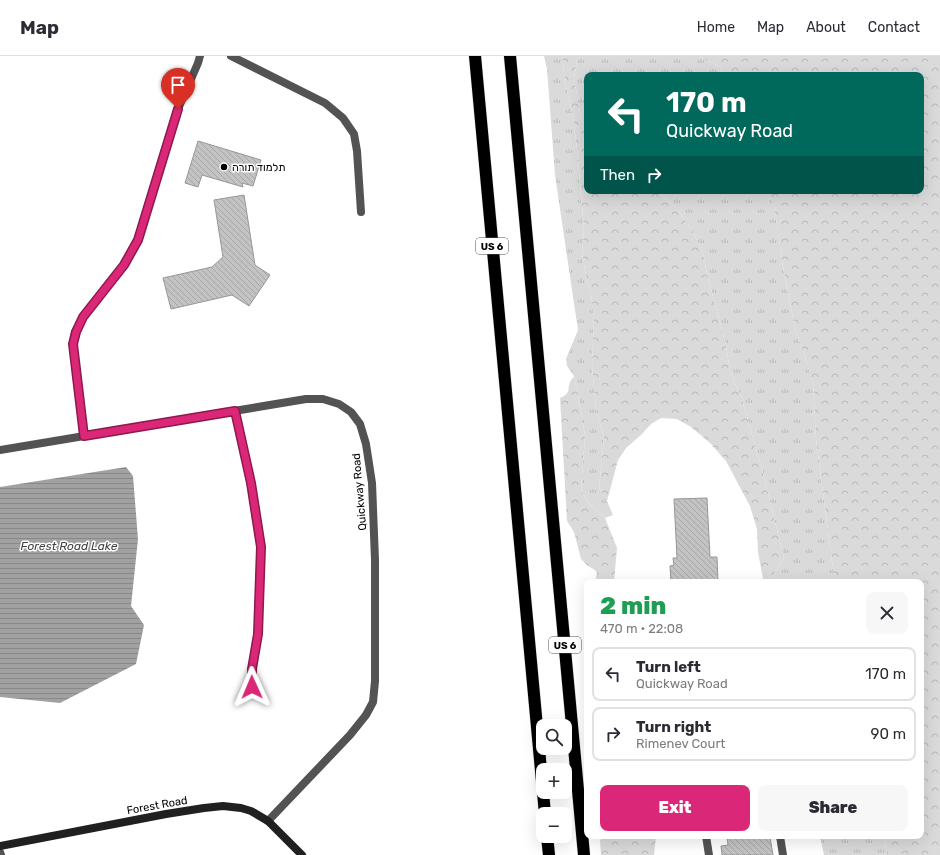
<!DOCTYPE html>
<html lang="en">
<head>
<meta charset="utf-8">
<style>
  :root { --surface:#fff; --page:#f7f7f7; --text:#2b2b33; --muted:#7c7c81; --line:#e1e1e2; --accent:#db2777 }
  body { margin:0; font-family:Rubik,"Noto Sans Hebrew",sans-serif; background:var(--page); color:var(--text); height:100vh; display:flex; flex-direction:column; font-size:15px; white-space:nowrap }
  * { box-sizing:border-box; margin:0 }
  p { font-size:13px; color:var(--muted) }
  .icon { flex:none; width:22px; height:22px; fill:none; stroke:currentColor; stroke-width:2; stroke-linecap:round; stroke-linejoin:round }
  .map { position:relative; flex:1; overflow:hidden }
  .drawer { position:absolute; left:584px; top:523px; width:340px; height:260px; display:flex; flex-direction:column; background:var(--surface); border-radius:8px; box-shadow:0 4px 16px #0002 }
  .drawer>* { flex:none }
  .top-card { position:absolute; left:584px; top:16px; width:340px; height:122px; border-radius:8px; box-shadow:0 4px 16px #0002; background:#00695c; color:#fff; overflow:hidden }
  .fabs { position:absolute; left:536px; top:663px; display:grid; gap:8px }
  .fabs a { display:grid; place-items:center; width:36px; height:36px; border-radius:8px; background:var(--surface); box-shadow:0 4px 16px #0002; font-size:20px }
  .pin { position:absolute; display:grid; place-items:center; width:34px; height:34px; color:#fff; margin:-41px -17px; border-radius:50% 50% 50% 0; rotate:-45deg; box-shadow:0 0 4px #0007 }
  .pin .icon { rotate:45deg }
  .me { position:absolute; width:44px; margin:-22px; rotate:359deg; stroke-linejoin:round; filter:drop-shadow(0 0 3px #0008) }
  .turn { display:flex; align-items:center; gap:14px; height:84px; padding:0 16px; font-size:18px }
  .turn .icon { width:52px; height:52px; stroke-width:2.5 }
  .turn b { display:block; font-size:28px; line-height:34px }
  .then { display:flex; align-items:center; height:38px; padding:0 16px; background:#0003; gap:8px; font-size:15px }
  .round { display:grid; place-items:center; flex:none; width:42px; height:42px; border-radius:8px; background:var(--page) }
  .overview { display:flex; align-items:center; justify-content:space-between; height:68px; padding:0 16px }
  h1 { font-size:24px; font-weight:800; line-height:30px; color:#1e9e55 }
  .action { display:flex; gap:8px; margin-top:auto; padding:8px 16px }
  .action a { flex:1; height:46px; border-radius:8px; background:var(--accent); color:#fff; font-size:16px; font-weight:800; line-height:46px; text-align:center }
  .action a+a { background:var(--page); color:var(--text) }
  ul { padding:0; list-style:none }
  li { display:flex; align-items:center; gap:12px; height:54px; margin:0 8px 6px; padding:0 8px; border:2px solid var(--line); border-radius:8px }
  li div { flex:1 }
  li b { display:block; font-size:15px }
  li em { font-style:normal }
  header { display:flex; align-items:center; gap:24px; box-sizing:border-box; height:56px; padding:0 20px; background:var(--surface); border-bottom:1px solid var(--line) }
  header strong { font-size:19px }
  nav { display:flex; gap:22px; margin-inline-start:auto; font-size:14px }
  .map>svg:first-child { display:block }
</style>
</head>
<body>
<header>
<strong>Map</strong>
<nav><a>Home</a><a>Map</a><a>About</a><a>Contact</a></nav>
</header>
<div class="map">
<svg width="940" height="799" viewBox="0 0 940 799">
  <defs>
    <pattern id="grass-tufts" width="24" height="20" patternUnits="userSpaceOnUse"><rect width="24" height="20" fill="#dadada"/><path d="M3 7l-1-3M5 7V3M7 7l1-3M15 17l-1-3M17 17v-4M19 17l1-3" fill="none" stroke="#b9b9b9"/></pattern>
    <pattern id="forest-crowns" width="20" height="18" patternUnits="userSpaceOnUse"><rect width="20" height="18" fill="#dadada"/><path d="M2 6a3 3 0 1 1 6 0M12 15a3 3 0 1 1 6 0" fill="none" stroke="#b9b9b9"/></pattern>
    <pattern id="water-rules" width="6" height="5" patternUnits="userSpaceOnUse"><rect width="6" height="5" fill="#a1a1a1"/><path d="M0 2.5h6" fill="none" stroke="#898989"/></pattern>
    <pattern id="building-back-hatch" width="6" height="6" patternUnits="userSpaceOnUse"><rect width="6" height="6" fill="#c3c3c3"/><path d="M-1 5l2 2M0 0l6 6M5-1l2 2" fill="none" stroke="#a6a6a6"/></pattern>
  </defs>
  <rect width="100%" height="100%" fill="#fff"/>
  <g fill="url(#grass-tufts)">
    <polygon points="544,0 562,0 565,26 573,61 577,93 584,173 582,198 586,219 591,238 594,260 592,310 596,353 604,382 599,432 607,445 613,459 605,462 588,446 581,434 585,380 578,338 574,320 567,310 566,303 578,274 572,234 555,119 547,13"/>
    <polygon points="578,0 699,0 720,11 722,18 711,16 701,19 587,19 587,68 581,63 574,22"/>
    <polygon points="658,135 766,135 774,148 783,211 795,272 805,301 813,327 816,383 832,506 836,526 772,526 775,516 784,502 762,413 742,343 730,316 726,289 707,218 703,197 692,174 678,154"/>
    <polygon points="820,780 884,780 887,799 824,799"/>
  </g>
  <g fill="url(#forest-crowns)">
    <polygon points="562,0 578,0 574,22 581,63 587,68 587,135 658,135 678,154 692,174 703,197 707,218 726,289 730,316 742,343 762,413 784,502 775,516 772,526 764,526 763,523 758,496 757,473 750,450 726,405 710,387 691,371 677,363 661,362 651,368 641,379 626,392 618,404 607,445 599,432 604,382 596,353 592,310 594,260 591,238 586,219 582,198 584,173 577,93 573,61 565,26"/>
    <polygon points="699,0 940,0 940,799 887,799 884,780 921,780 921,526 836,526 832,506 816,383 813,327 805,301 795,272 783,211 774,149 766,135 921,135 921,19 701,19 711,16 722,18 720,11"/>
    <path d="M574 320 578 338 585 380 581 434 588 446 605 462 617 492 614 526H595L597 517 595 514 588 510 581 503 574 476 567 465 560 342C571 337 567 335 570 326 571 324 573 322 574 320Z"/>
    <polygon points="608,780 656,780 654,799 601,799 600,784"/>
  </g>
  <polygon fill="url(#water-rules)" points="126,411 133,420 138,483 131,550 144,569 136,608 60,647 0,641 0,431"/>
  <g fill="url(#building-back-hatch)" stroke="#979797">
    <polygon points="198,85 261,104 253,130 242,127 243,131 202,119 198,131 185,127"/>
    <polygon points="244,139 255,209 270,219 249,250 232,239 171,253 163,222 212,211 223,201 214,144"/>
    <polygon points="707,442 710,501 717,501 718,526 671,526 670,510 674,509 673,502 677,502 674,443"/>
    <polygon points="727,780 762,780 762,782 770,781 773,799 722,799 721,790 728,789"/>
  </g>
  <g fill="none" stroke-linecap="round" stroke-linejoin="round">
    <defs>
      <g id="highway">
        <polyline points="475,0 543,736"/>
        <polyline points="510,0 584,799"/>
        <polyline points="543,736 545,758"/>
        <polyline points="547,780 549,799"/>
      </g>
    </defs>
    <use href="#highway" stroke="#dbdbdb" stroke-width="13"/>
    <g stroke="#535353" stroke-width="8">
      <polyline points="231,0 325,47 343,62 354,78 357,95 361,156"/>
      <polyline points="235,355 251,427 261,491 258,579 252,613 253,631"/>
      <polyline points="84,380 73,288 75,276 83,261 124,209 138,183 178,53 198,7 200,0"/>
      <polyline points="0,394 306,343 323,343 339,348 351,356 360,368 366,388 372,427 375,504 375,625 373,646 366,659 350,679 268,765"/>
      <polyline points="706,780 709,799"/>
      <polyline points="780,780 783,799"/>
      <polyline points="0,796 1,799"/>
    </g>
    <polyline stroke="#202020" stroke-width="8" points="0,790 166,758 204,752 223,750 241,752 251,755 268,765 302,799"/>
    <use href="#highway" stroke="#000" stroke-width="12"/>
  </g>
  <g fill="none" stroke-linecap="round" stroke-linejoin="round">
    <defs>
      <polyline id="route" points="178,53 138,184 124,209 83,261 76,276 73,288 84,380 235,355 251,427 261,491 258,578 252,613 252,631"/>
    </defs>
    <use href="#route" stroke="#8e194d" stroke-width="10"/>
    <use href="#route" stroke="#db2777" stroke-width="7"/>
  </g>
  <circle fill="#000" stroke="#fff" stroke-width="1.5" cx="224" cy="111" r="4"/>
  <g text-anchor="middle" stroke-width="3" stroke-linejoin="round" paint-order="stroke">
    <g fill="#fff" stroke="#4c4c4c" stroke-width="1">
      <rect x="476" y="182" width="32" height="16" rx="3"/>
      <rect x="549" y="581" width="32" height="16" rx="3"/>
    </g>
    <g font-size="10" font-weight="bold" fill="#000">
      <text x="492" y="194">US 6</text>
      <text x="565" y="593">US 6</text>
    </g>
    <g font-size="11" fill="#000" stroke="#fff" text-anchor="start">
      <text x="232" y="115">תלמוד תורה</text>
    </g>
    <g font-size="11" fill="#000" stroke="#fff">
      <text transform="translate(359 436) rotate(-95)" y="4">Quickway Road</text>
      <text transform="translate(157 749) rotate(-10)" y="4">Forest Road</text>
    </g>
    <g font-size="12" font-style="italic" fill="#424242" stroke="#fff">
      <text x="69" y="494">Forest Road Lake</text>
    </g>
  </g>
</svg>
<div class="fabs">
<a><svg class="icon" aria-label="search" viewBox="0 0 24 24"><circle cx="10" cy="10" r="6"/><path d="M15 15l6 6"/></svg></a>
<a>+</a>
<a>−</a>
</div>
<div class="pin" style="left:178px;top:53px;background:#d93025"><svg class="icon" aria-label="arrive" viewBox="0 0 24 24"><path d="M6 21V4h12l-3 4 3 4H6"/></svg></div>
<svg class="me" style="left:252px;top:631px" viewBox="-20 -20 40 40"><path d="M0-17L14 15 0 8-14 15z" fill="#db2777" stroke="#fff" stroke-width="4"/></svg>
<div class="top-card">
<div class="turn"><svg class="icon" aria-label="left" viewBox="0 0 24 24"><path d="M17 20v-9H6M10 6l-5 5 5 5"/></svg><div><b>170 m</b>Quickway Road</div></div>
<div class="then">Then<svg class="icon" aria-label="right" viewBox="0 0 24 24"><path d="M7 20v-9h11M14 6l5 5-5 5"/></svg></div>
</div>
<section class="drawer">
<div class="overview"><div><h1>2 min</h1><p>470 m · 22:08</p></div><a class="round"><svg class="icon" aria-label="close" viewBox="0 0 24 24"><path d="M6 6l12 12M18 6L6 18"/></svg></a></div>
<ul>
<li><svg class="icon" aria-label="left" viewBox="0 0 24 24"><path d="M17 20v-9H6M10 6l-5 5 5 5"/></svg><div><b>Turn left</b><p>Quickway Road</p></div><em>170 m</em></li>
<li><svg class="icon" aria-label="right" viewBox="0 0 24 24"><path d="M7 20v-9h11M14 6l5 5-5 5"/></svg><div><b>Turn right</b><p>Rimenev Court</p></div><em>90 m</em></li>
</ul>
<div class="action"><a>Exit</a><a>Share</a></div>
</section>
</div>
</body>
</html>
